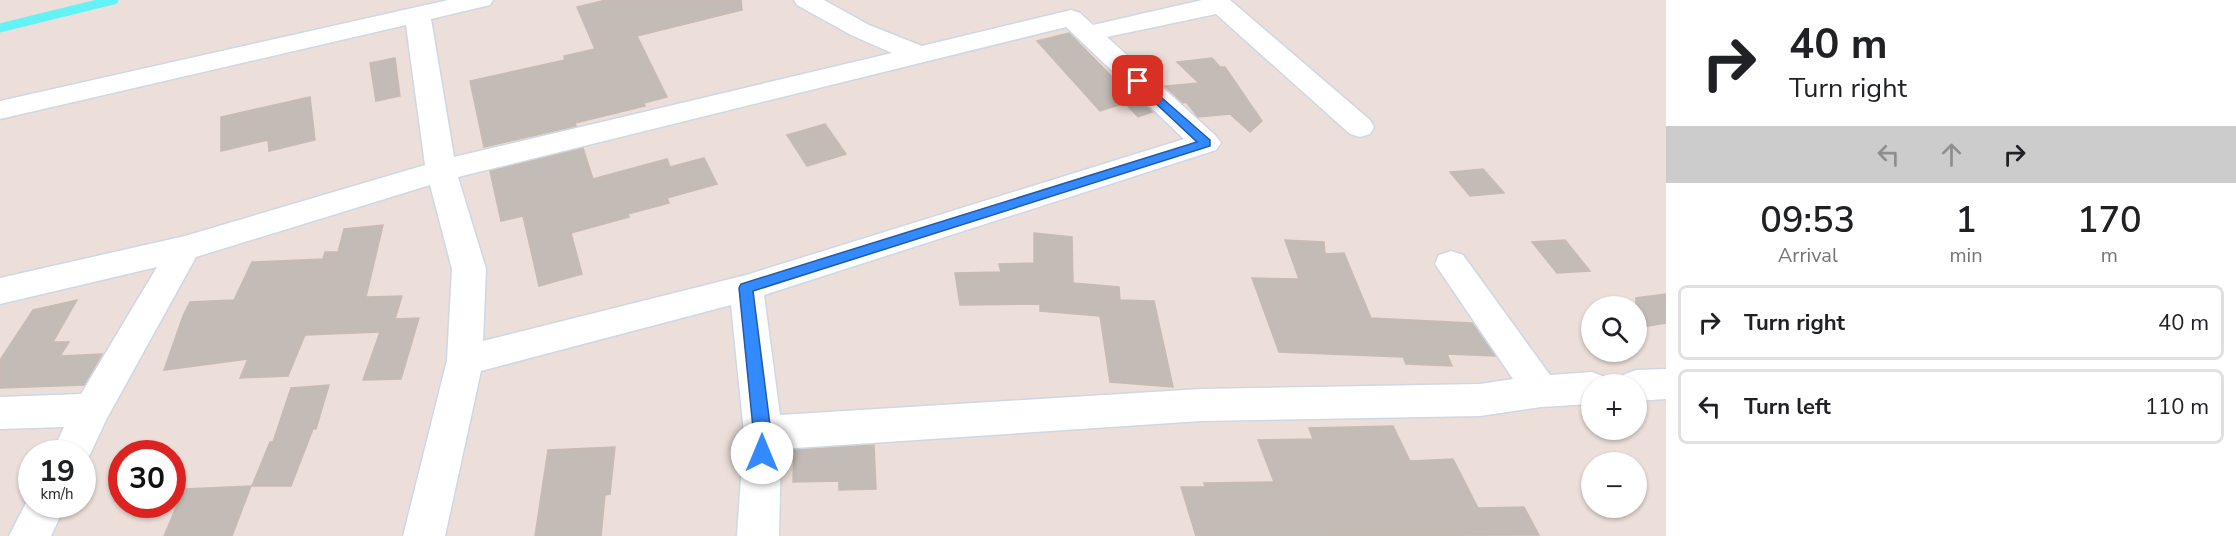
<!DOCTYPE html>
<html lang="en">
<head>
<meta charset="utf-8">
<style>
  :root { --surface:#fff; --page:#f6f6f6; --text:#202124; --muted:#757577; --line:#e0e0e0 }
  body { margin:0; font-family:"Nunito Sans",sans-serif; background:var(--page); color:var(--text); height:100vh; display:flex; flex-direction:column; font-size:22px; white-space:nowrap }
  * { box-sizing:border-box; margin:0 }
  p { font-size:20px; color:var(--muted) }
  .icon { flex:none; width:33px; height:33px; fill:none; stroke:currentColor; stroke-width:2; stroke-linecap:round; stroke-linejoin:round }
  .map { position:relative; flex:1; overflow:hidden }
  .details { display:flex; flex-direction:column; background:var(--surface); width:570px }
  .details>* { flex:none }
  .banner { background:#fff; color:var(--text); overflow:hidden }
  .fabs { position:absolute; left:1581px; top:296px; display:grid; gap:12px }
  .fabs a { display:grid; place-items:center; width:66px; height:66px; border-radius:50%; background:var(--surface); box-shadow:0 2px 4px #0004; font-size:30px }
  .speed { position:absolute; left:18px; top:440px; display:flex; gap:12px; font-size:30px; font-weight:700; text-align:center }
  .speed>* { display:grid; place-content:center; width:78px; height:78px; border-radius:50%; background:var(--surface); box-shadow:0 2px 4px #0004; line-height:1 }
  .speed small { font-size:15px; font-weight:400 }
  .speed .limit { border:9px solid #d22; background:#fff; color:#111 }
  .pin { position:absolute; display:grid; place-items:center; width:51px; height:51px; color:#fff; margin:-26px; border-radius:12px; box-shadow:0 3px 9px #0006 }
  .me { position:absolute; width:66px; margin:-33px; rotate:0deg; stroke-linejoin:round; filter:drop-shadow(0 0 4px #0008) }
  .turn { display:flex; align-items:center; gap:21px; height:126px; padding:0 24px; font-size:27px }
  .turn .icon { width:78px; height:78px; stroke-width:2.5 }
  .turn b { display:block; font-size:42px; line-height:51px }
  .lanes { display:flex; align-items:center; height:57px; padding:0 24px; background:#0003; justify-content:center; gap:30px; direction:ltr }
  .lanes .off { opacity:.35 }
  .eta { display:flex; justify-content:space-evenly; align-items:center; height:102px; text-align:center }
  .eta b { font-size:36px; font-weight:600; line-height:42px }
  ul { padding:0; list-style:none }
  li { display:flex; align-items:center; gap:18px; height:75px; margin:0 12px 9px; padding:0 12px; border:3px solid var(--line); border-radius:9px }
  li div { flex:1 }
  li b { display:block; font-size:22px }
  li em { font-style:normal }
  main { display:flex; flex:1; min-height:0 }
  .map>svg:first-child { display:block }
</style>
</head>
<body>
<main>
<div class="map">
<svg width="1666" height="536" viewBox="0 0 1666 536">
  <rect width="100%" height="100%" fill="#ecdfd9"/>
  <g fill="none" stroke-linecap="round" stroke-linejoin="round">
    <polyline stroke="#63f3f7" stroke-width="9" points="0,28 114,0"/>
  </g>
  <g fill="#c3bbb5" stroke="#c7bbb2" stroke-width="1.5">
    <polygon points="606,0 741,0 742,10 637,36 667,97 644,103 645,106 575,123 576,126 484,147 470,81 565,60 564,56 595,49 577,7"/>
    <polygon points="1069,33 1125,90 1129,90 1152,112 1138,117 1125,103 1100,111 1037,41"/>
    <polygon points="395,58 400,96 376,101 370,63"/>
    <polygon points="1212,58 1220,67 1225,67 1262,121 1250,132 1230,114 1198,117 1186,102 1183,103 1165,86 1199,83 1177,62"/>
    <polygon points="310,97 315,140 269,151 268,140 221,151 221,117"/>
    <polygon points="825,124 846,154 807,166 787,135"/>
    <polygon points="583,148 593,179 667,159 670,167 704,158 717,184 667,198 669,203 628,214 629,217 571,233 582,274 539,286 523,216 501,221 490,171"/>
    <polygon points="1483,169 1504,193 1470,196 1450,172"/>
    <polygon points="383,225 366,297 402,296 395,319 419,318 401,379 363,380 380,332 305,335 288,376 240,378 248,359 164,370 183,316 190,302 234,300 252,262 323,259 325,252 338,252 344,229"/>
    <polygon points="1034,233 1072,237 1073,283 1119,287 1120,300 1154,301 1173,387 1110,382 1100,316 1040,311 1040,304 960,305 955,273 1001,272 999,264 1034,263"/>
    <polygon points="1285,240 1324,242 1325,254 1344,253 1371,318 1472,323 1495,356 1447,354 1452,366 1406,364 1403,357 1279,352 1252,278 1299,279"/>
    <polygon points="1565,240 1590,271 1557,273 1532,242"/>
    <polygon points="1666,294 1666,323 1636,328 1636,298"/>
    <polygon points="77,300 53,342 69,342 60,356 102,354 84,385 0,388 0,360 33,310"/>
    <polygon points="329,385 316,429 313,429 291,486 252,486 270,442 273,442 291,388"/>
    <polygon points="1393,426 1410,461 1453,459 1478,508 1524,507 1539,535 1196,536 1181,487 1205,487 1204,483 1274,482 1258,440 1313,439 1309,428"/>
    <polygon points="874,445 876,489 839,490 839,481 793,482 794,450"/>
    <polygon points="615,447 610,494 605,495 601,536 535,536 548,450"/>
    <polygon points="251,486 232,536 164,536 184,489"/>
  </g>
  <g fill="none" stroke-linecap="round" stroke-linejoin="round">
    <defs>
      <g id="minor">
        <path d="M448 0H493L490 5 431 19 454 157 892 53 851 35 797 5 794 0H824L869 25 922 46 1071 10 1080 13 1093 25 1202 0H1230L1370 120 1374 127 1370 134 1360 137 1350 134 1216 14 1107 37 1216 136 1221 143 1216 150 764 295 780 415 1201 389 1480 384 1513 379 1435 264 1439 255 1451 251 1463 255 1550 375 1592 372 1605 377 1608 384H1592V404L1541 407 1480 416 1201 421 781 449 779 536H737L744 433 731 305 481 371 445 536H403L447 360 452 269 430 185 196 257 106 420 85 465 82 466V453H52L64 427 0 429V397L81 394 157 267 0 304V278L185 236 425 165 406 25 0 119V101ZM1066 27 1184 139 746 275 483 341 486 269 458 177Z"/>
        <polygon points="1666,369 1666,399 1636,401 1636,384 1619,384 1623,375 1636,370"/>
        <polygon points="32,491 32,504 66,504 51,536 9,536"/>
      </g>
    </defs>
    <use href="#minor" stroke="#ced7e3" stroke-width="3"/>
    <use href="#minor" fill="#fff" fill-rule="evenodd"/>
  </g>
  <polygon fill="#338aff" stroke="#215aa6" stroke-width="1.5" points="1138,77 1210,140 1210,146 753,291 771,433 767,458 756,458 739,288 741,284 1197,142 1134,83 1132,81"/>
</svg>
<div class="fabs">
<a><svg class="icon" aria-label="search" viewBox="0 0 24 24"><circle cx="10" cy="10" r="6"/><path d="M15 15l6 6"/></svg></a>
<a>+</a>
<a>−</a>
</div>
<div class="speed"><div>19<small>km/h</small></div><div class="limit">30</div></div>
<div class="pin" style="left:1138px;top:81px;background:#d93025"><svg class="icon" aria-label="arrive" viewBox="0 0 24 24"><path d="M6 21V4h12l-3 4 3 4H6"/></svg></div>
<svg class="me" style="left:762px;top:453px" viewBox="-20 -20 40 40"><circle r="19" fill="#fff"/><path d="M0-13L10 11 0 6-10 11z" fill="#338aff"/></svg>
</div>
<section class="details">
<div class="banner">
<div class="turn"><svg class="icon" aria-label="right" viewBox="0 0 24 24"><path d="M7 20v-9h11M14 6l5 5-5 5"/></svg><div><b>40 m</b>Turn right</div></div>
<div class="lanes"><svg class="icon off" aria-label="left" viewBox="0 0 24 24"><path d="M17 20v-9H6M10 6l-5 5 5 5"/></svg><svg class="icon off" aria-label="ahead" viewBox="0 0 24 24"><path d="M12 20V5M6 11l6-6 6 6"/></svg><svg class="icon" aria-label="right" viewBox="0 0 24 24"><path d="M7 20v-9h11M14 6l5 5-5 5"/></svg></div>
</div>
<div class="eta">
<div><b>09:53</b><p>Arrival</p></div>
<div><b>1</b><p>min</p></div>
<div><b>170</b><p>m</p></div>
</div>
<ul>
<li><svg class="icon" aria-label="right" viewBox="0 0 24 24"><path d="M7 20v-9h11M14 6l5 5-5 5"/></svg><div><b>Turn right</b></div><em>40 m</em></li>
<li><svg class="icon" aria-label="left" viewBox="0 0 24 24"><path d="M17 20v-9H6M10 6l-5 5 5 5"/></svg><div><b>Turn left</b></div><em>110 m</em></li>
</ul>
</section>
</main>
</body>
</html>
